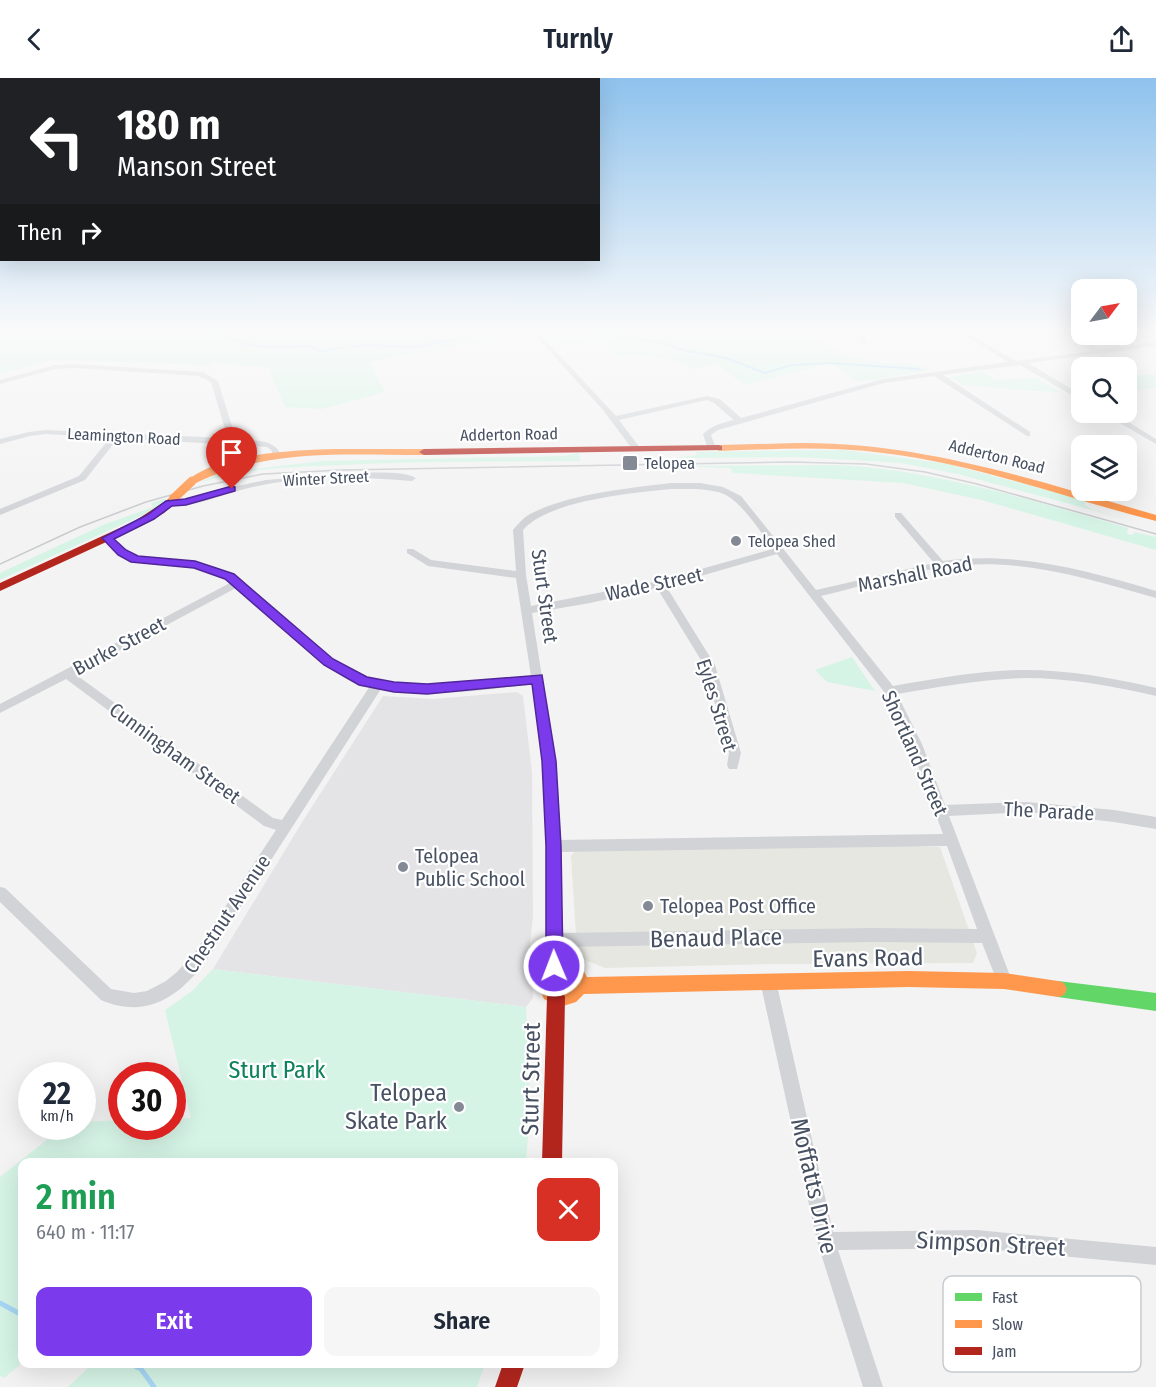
<!DOCTYPE html>
<html lang="en">
<head>
<meta charset="utf-8">
<style>
  :root { --surface:#fff; --page:#f6f6f7; --text:#1f2937; --muted:#747a83; --accent:#7c3aed }
  body { margin:0; font-family:"Fira Sans Condensed",sans-serif; background:var(--page); color:var(--text); height:100vh; display:flex; flex-direction:column; font-size:22px; white-space:nowrap }
  * { box-sizing:border-box; margin:0 }
  p { font-size:20px; color:var(--muted) }
  .icon { flex:none; width:33px; height:33px; fill:none; stroke:currentColor; stroke-width:2; stroke-linecap:round; stroke-linejoin:round }
  .map { position:relative; flex:1; overflow:hidden }
  .panel { position:absolute; left:18px; top:1080px; width:600px; height:210px; display:flex; flex-direction:column; background:var(--surface); border-radius:12px; box-shadow:0 6px 24px #0002 }
  .panel>* { flex:none }
  .hud { position:absolute; left:0px; top:0px; width:600px; height:183px; box-shadow:0 6px 24px #0002; background:#202124; color:#fff; overflow:hidden }
  .needle { width:39px; rotate:58deg }
  .controls { position:absolute; left:1071px; top:201px; display:grid; gap:12px }
  .controls a { display:grid; place-items:center; width:66px; height:66px; border-radius:12px; background:var(--surface); box-shadow:0 6px 24px #0002; font-size:30px }
  .speed { position:absolute; left:18px; top:984px; display:flex; gap:12px; font-size:30px; font-weight:700; text-align:center }
  .speed>* { display:grid; place-content:center; width:78px; height:78px; border-radius:50%; background:var(--surface); box-shadow:0 6px 24px #0002; line-height:1 }
  .speed small { font-size:15px; font-weight:400 }
  .speed .limit { border:9px solid #d22; background:#fff; color:#111 }
  .pin { position:absolute; display:grid; place-items:center; width:51px; height:51px; color:#fff; margin:-62px -26px; border-radius:50% 50% 50% 0; rotate:-45deg; box-shadow:0 0 6px #0007 }
  .pin .icon { rotate:45deg }
  .me { position:absolute; width:66px; margin:-33px; rotate:359deg; stroke-linejoin:round; filter:drop-shadow(0 0 4px #0008) }
  .turn { display:flex; align-items:center; gap:21px; height:126px; padding:0 18px; font-size:27px }
  .turn .icon { width:78px; height:78px; stroke-width:2.5 }
  .turn b { display:block; font-size:42px; line-height:51px }
  .then { display:flex; align-items:center; height:57px; padding:0 18px; background:#0003; gap:12px; font-size:22px }
  .round { display:grid; place-items:center; flex:none; width:63px; height:63px; border-radius:12px; background:var(--page) }
  .overview { display:flex; align-items:center; justify-content:space-between; height:102px; padding:0 18px }
  h1 { font-size:36px; font-weight:600; line-height:45px; color:#1e9e55 }
  .button { display:flex; gap:12px; margin-top:auto; padding:12px 18px }
  .button a { flex:1; height:69px; border-radius:12px; background:var(--accent); color:#fff; font-size:24px; font-weight:600; line-height:69px; text-align:center }
  .button a+a { background:var(--page); color:var(--text) }
  header { display:flex; justify-content:space-between; align-items:center; height:78px; padding:0 18px; background:var(--surface); font-size:27px; font-weight:600 }
  .map>svg:first-child { display:block }
</style>
</head>
<body>
<header><svg class="icon" aria-label="back" viewBox="0 0 24 24"><path d="M15 5l-7 7 7 7"/></svg>Turnly<svg class="icon" aria-label="share" viewBox="0 0 24 24"><path d="M12 15V3M7 8l5-5 5 5M5 13v7h14v-7"/></svg></header>
<div class="map">
<svg width="1156" height="1309" viewBox="0 0 1156 1309">
  <rect width="100%" height="100%" fill="#f3f3f3"/>
  <polygon fill="#e7e7e1" points="899,768 940,769 977,875 973,885 776,886 605,890 585,882 577,875 571,778 575,773"/>
  <polygon fill="#e4e4e6" points="517,614 523,618 532,694 533,838 530,865 533,920 526,929 213,891 304,741 383,618 433,621"/>
  <g fill="#d5f4e6">
    <polygon points="0,253 520,253 524,257 368,284 385,314 322,331 285,329 268,289 210,285 209,290 196,287 67,282 50,283 0,296"/>
    <path d="M543 253H804C829 271 844 280 876 284 898 287 909 282 931 292L858 304 831 285 748 306 742 305 716 286 693 291C677 279 639 277 618 278L603 264 557 267Z"/>
    <polygon points="982,293 996,302 1036,300 1062,315 962,307 952,299"/>
    <polygon points="1127,297 1156,297 1156,310 1127,312"/>
    <polygon points="845,372 948,386 1085,422 1085,427 1091,431 1133,443 958,396 901,385 798,379 675,380 697,377 696,374"/>
    <path d="M579 375 580 383C500 384 421 383 342 387 292 389 244 390 199 405L220 395 322 383 564 378Z"/>
    <path d="M837 387C938 392 1032 423 1128 450L1127 456 1133 457 1134 454 1156 459V472L982 422 903 405 733 395 730 390 677 388Z"/>
    <polygon points="167,420 162,426 147,435 0,502 0,495 103,447 153,429 151,425"/>
    <polygon points="852,579 875,613 827,604 815,592"/>
    <polygon points="213,891 526,929 530,1030 526,1084 22,1084 22,1285 4,1300 0,1298 0,1099 63,1049 82,1048 83,1044 121,1042 122,1048 172,1048 173,1041 191,1040 165,932 192,913"/>
    <polygon points="92,1286 485,1286 477,1309 68,1309"/>
  </g>
  <g fill="none" stroke-linecap="round" stroke-linejoin="round">
    <g stroke="#a7d7f5" stroke-width="2">
      <polyline points="92,253 126,255 146,253"/>
      <polyline points="208,253 246,266 271,269 310,268 321,273 342,270"/>
      <polyline points="551,253 621,258 667,266 683,272 726,280 765,295 792,287 831,285 919,291"/>
      <polyline points="0,254 13,253"/>
      <polyline points="350,269 366,267 416,269 495,253"/>
    </g>
    <g stroke="#a7d7f5" stroke-width="5">
      <polyline points="0,1225 22,1237"/>
      <polyline points="131,1286 141,1291 154,1309"/>
    </g>
    <g fill="#d1d3d7" fill-rule="evenodd">
      <path d="M531 253H537L616 338 707 318 720 321 741 340 883 301 1008 284 958 253H965L1016 283 1092 273 1058 253H1065L1100 271 1156 264V268L1028 285 1082 317V323L1020 287 943 297 1030 354V358H1027L934 298 884 305 718 352 711 357 715 368 711 371 707 368 703 356C712 347 722 345 734 342L714 325 707 322 619 342 640 370 636 373 633 372 603 332Z"/>
      <polygon points="857,253 863,253 867,266 863,266 859,263"/>
      <path d="M74 286 203 294 218 303 235 358 233 361C253 363 275 359 282 379L275 381 271 372 267 369 118 360 85 402 0 437V431L79 398 110 360 46 356 30 358 0 366V361L29 354 46 352 225 360 227 358 211 304 198 298 74 290 55 291 0 306V302L55 287Z"/>
      <polygon points="1101,334 1112,334 1156,361 1156,366"/>
      <path d="M350 395C366 395 404 392 416 400L412 403C356 398 296 397 241 412 224 416 180 435 165 425L170 422 189 421 237 408 266 402Z"/>
      <path d="M671 405H700L723 409 741 418 816 512 934 485 895 439V435H901L943 483C1017 473 1086 492 1156 513V520C1092 502 1031 482 964 487 915 491 868 507 821 518L893 608C936 601 980 592 1025 592 1069 592 1113 600 1156 610V618C1113 608 1069 600 1025 600 982 601 939 609 897 616L922 666 945 727 1027 724 1114 732 1156 739V751L1114 744 1027 734 949 738 1012 903 1009 908 1004 910 999 908 982 865 873 864 561 869V888L559 893 554 895 549 893 547 888 546 768 543 683 532 606C481 612 431 620 381 611L206 883C178 920 146 941 101 922L0 824V809L5 810 111 911 134 915 147 913 166 903 177 894 196 873 276 752 264 748 66 601 0 635V626L230 505C199 478 153 496 121 478 114 475 109 467 104 462V458H110L125 473 137 478 195 483 233 497 332 581 356 594 378 602 403 606 430 607 531 598 516 500 428 488 407 475V471H413L431 482 516 493 513 452C518 446 523 440 530 436 568 416 629 410 671 405ZM671 411C687 411 703 410 718 414 740 419 760 454 773 471L654 504 531 528 526 497 523 452C549 422 632 415 671 411ZM777 476 885 615 910 666 943 756 559 762 555 683 532 535 590 525 657 510 704 587 729 675 727 687 729 691H737L741 675 715 587 666 508ZM236 510 324 587 348 600 370 608 282 742 273 740 75 596ZM947 768 977 851 873 850 561 855 560 774Z"/>
      <polygon points="768,896 773,898 776,903 833,1154 977,1152 1156,1169 1156,1187 977,1170 838,1172 883,1309 863,1309 817,1163 760,903 763,898"/>
    </g>
    <polygon fill="#63d668" fill-rule="evenodd" points="1058,903 1156,915 1156,933 1058,919 1052,917 1049,911 1052,905"/>
    <g fill="#ff974d" fill-rule="evenodd">
      <path d="M796 365C920 363 1038 403 1156 437V443C1065 420 977 386 883 375 828 368 774 371 719 373L714 370 719 367Z"/>
      <path d="M336 371H424L429 374 424 377C347 377 267 370 196 405L192 406 187 403C218 375 296 372 336 371Z"/>
      <path d="M562 878 579 884 587 899 908 893 1004 895 1058 903 1064 905 1067 911 1064 917 1058 919 1004 911 908 909 584 916 576 924 560 929 544 921 536 903 544 885ZM559 894H565L570 899V906L565 911H559L554 906V899Z"/>
    </g>
    <g fill="#b3261e" fill-rule="evenodd">
      <polygon points="719,367 722,368 722,372 424,377 419,374 424,371"/>
      <polygon points="173,418 177,419 177,423 164,435 143,447 0,513 0,505 135,443"/>
      <polygon points="556,910 562,913 565,919 562,1084 542,1084 547,919 550,913"/>
      <polygon points="503,1286 525,1286 517,1309 495,1309"/>
    </g>
    <polyline stroke="#c9cbce" stroke-width="1.5" points="0,486 80,449 146,424 203,408 263,396 342,392 791,384 866,386 925,394 977,406 1156,456"/>
    <polyline stroke="#ff974d" stroke-width="9" points="173,421 192,403"/>
  </g>
  <linearGradient id="sky" x2="0" y2="1"><stop stop-color="#8ec2ed"/><stop offset="0.58" stop-color="#fafafa"/><stop offset="1" stop-color="#fafafa" stop-opacity="0"/></linearGradient>
  <rect width="1156" height="436" fill="url(#sky)"/>
  <polygon fill="#7c3aed" stroke="#51269a" stroke-width="1.5" points="232,408 235,409 235,413 186,427 172,428 154,441 114,461 126,472 138,478 195,483 234,496 333,581 367,599 394,604 427,606 542,597 556,683 561,768 563,888 560,894 554,896 548,894 546,888 546,768 542,683 532,606 427,616 394,614 359,607 324,587 225,501 194,490 131,484 118,477 102,460 147,437 166,423 185,421"/>
  <g fill="#838a95" stroke="#fff" stroke-width="2">
    <rect x="622" y="377" width="16" height="16" rx="3"/>
    <circle cx="736" cy="463" r="6"/>
    <circle cx="403" cy="789" r="6"/>
    <circle cx="648" cy="828" r="6"/>
    <circle cx="459" cy="1029" r="6"/>
  </g>
  <g text-anchor="middle" stroke-width="4.5" stroke-linejoin="round" paint-order="stroke">
    <g font-size="16" fill="#475162" stroke="#fff">
      <text transform="translate(509 356) rotate(-1)" y="6">Adderton Road</text>
      <text transform="translate(124 358) rotate(3)" y="6">Leamington Road</text>
      <text transform="translate(997 378) rotate(14)" y="6">Adderton Road</text>
      <text transform="translate(326 400) rotate(-3)" y="6">Winter Street</text>
    </g>
    <g font-size="16" fill="#475162" stroke="#fff" text-anchor="start">
      <text x="644" y="391">Telopea</text>
      <text x="748" y="469">Telopea Shed</text>
    </g>
    <g font-size="20" fill="#475162" stroke="#fff">
      <text transform="translate(915 496) rotate(-11)" y="7">Marshall Road</text>
      <text transform="translate(654 506) rotate(-12)" y="7">Wade Street</text>
      <text transform="translate(545 518) rotate(82)" y="7">Sturt Street</text>
      <text transform="translate(119 568) rotate(-28)" y="7">Burke Street</text>
      <text transform="translate(717 627) rotate(73)" y="7">Eyles Street</text>
      <text transform="translate(175 675) rotate(36)" y="7">Cunningham Street</text>
      <text transform="translate(915 675) rotate(66)" y="7">Shortland Street</text>
      <text transform="translate(1049 733) rotate(3)" y="7">The Parade</text>
      <text transform="translate(227 836) rotate(-56)" y="7">Chestnut Avenue</text>
    </g>
    <g font-size="20" fill="#475162" stroke="#fff" text-anchor="start">
      <text x="415" y="785">Telopea<tspan x="415" dy="23">Public School</tspan></text>
      <text x="660" y="835">Telopea Post Office</text>
    </g>
    <g font-size="24" fill="#475162" stroke="#fff">
      <text transform="translate(716 860) rotate(-1)" y="8">Benaud Place</text>
      <text transform="translate(868 880) rotate(-1)" y="8">Evans Road</text>
      <text transform="translate(531 1001) rotate(-89)" y="8">Sturt Street</text>
      <text transform="translate(814 1108) rotate(77)" y="8">Moffatts Drive</text>
      <text transform="translate(991 1166) rotate(3)" y="8">Simpson Street</text>
    </g>
    <g font-size="24" fill="#0d825c" stroke="#fff">
      <text x="277" y="1000">Sturt Park</text>
    </g>
    <g font-size="24" fill="#475162" stroke="#fff" text-anchor="end">
      <text x="447" y="1023">Telopea<tspan x="447" dy="28">Skate Park</tspan></text>
    </g>
  </g>
  <rect x="943" y="1198" width="198" height="96" rx="9" fill="#fff" stroke="#c8cbd0" stroke-width="1.5"/>
  <rect x="955" y="1215" width="27" height="8" fill="#63d668"/>
  <rect x="955" y="1242" width="27" height="8" fill="#ff974d"/>
  <rect x="955" y="1269" width="27" height="8" fill="#b3261e"/>
  <g font-size="16" fill="#475162">
    <text x="992" y="1225">Fast</text>
    <text x="992" y="1252">Slow</text>
    <text x="992" y="1279">Jam</text>
  </g>
</svg>
<div class="controls">
<a><svg class="needle" viewBox="-14 -14 28 28"><path d="M0-13l5 13h-10z" fill="#e53935"/><path d="M0 13l5-13h-10z" fill="#747a83"/></svg></a>
<a><svg class="icon" aria-label="search" viewBox="0 0 24 24"><circle cx="10" cy="10" r="6"/><path d="M15 15l6 6"/></svg></a>
<a><svg class="icon" aria-label="layers" viewBox="0 0 24 24"><path d="M12 4l9 5-9 5-9-5zM3 14l9 5 9-5"/></svg></a>
</div>
<div class="speed"><div>22<small>km/h</small></div><div class="limit">30</div></div>
<div class="pin" style="left:232px;top:411px;background:#d93025"><svg class="icon" aria-label="arrive" viewBox="0 0 24 24"><path d="M6 21V4h12l-3 4 3 4H6"/></svg></div>
<svg class="me" style="left:554px;top:888px" viewBox="-20 -20 40 40"><circle r="17" fill="#7c3aed" stroke="#fff" stroke-width="3"/><path d="M0-11L8 9 0 5-8 9z" fill="#fff"/></svg>
<div class="hud">
<div class="turn"><svg class="icon" aria-label="left" viewBox="0 0 24 24"><path d="M17 20v-9H6M10 6l-5 5 5 5"/></svg><div><b>180 m</b>Manson Street</div></div>
<div class="then">Then<svg class="icon" aria-label="right" viewBox="0 0 24 24"><path d="M7 20v-9h11M14 6l5 5-5 5"/></svg></div>
</div>
<section class="panel">
<div class="overview"><div><h1>2 min</h1><p>640 m · 11:17</p></div><a class="round" style="background:#d93025;color:#fff"><svg class="icon" aria-label="close" viewBox="0 0 24 24"><path d="M6 6l12 12M18 6L6 18"/></svg></a></div>
<div class="button"><a>Exit</a><a>Share</a></div>
</section>
</div>
</body>
</html>
